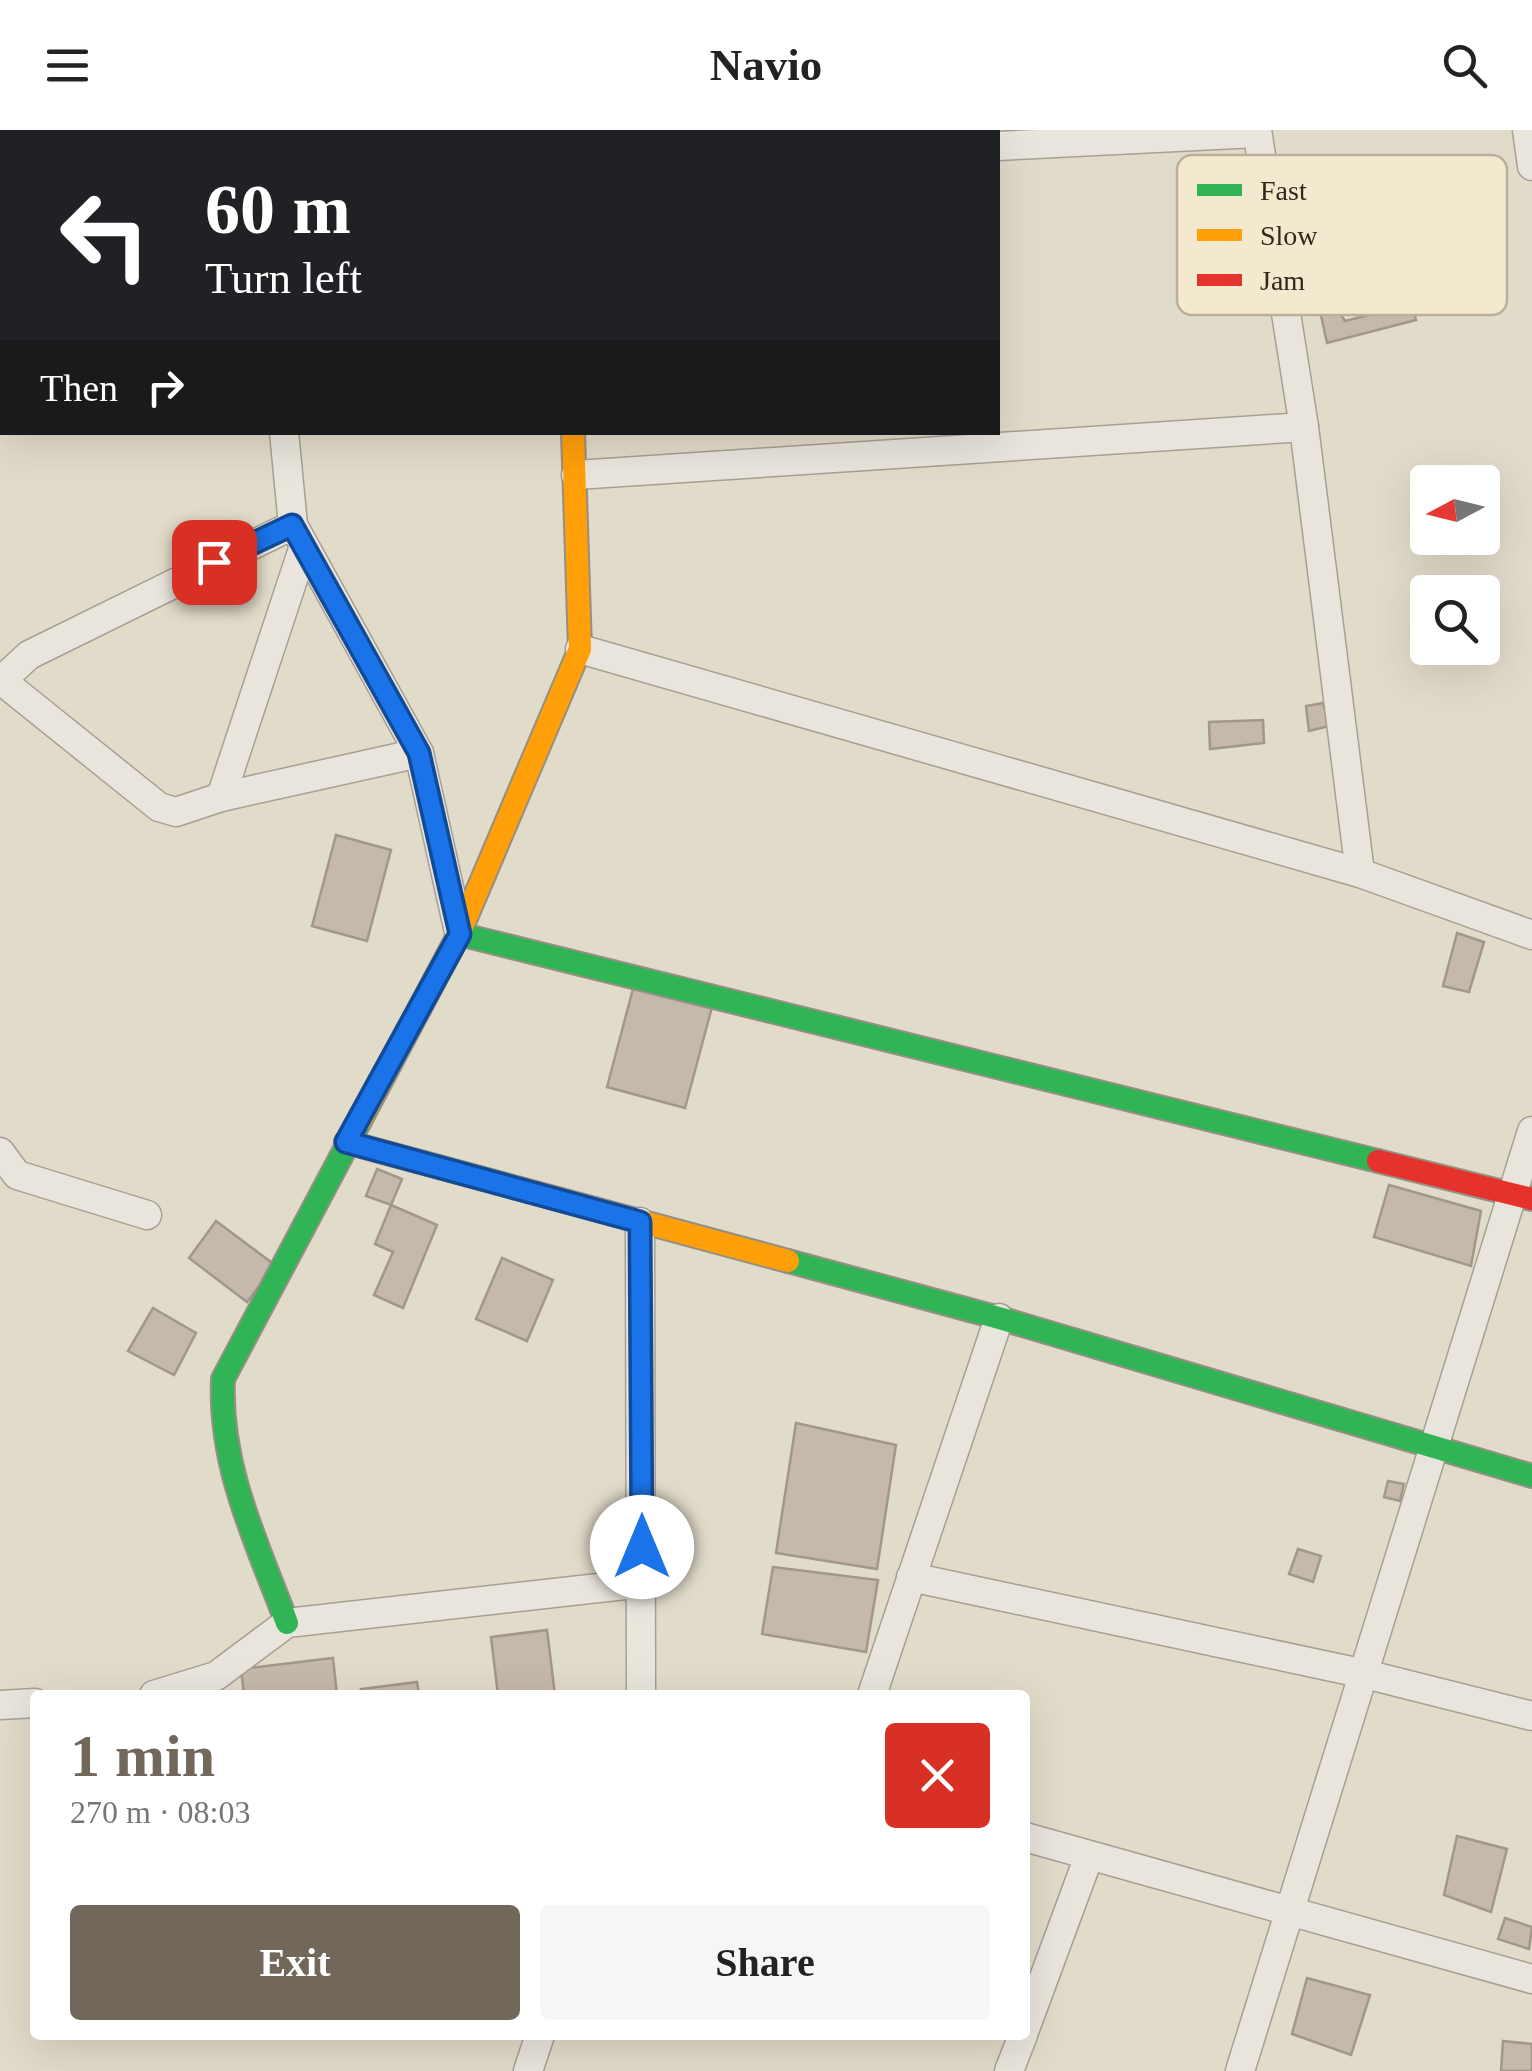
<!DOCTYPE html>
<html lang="en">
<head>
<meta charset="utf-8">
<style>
  :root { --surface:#fff; --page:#f6f6f6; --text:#222; --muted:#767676; --accent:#71675a }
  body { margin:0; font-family:"Times New Roman",serif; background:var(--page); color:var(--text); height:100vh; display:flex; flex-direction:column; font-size:38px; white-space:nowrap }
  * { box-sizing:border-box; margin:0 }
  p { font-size:32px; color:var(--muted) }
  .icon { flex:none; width:55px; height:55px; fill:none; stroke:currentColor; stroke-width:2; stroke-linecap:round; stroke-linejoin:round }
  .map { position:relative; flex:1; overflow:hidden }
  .panel { position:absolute; left:30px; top:1560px; width:1000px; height:350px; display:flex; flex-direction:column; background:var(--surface); border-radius:10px; box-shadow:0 10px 40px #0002 }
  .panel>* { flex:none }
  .guide { position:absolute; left:0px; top:0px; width:1000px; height:305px; box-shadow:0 10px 40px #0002; background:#202124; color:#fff; overflow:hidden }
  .needle { width:65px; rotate:263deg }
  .controls { position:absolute; left:1410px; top:335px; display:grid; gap:20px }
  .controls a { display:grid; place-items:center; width:90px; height:90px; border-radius:10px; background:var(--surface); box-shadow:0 10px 40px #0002; font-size:50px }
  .pin { position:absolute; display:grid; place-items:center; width:85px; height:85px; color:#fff; margin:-42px; border-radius:20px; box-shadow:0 5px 15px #0006 }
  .me { position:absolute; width:110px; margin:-55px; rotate:0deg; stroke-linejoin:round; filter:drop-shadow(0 0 8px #0008) }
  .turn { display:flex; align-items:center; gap:35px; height:210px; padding:0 40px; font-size:45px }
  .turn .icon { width:130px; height:130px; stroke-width:2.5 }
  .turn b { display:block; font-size:70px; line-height:85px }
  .then { display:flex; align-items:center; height:95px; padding:0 40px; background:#0003; gap:20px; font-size:38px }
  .round { display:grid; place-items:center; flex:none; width:105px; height:105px; border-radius:10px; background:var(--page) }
  .headline { display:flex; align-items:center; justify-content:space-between; height:170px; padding:0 40px }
  h1 { font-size:60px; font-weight:700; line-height:75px; color:var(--accent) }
  .button { display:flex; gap:20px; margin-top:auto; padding:20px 40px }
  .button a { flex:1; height:115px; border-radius:10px; background:var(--accent); color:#fff; font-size:40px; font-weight:700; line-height:115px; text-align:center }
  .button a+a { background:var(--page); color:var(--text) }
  header { display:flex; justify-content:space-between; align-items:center; height:130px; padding:0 40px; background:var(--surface); font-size:45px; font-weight:700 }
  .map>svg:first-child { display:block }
</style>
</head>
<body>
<header><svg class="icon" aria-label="menu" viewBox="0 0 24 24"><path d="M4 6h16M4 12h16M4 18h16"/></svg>Navio<svg class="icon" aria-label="search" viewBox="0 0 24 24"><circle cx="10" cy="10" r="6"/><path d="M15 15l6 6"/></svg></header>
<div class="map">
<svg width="1532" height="1941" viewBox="0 0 1532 1941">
  <rect width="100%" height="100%" fill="#e1dbca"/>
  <g fill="#c5b9ab" stroke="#a1978a" stroke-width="2.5">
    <polygon points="1412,174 1416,190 1327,213 1320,181 1336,177 1345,191"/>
    <polygon points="1323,573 1329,596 1309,601 1306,576"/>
    <polygon points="1263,590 1264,613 1210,619 1209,592"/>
    <polygon points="336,705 391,720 367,811 312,796"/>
    <polygon points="1457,803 1484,812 1469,862 1443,856"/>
    <polygon points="634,855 712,877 685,978 607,957"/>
    <polygon points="377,1039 402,1049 391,1075 366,1066"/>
    <polygon points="1389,1055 1481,1081 1471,1136 1374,1107"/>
    <polygon points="391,1075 437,1095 403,1178 374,1165 393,1122 375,1114"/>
    <polygon points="216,1091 275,1135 247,1172 189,1128"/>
    <polygon points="502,1128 553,1150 527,1211 476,1189"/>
    <polygon points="153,1178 196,1203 174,1245 128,1221"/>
    <polygon points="796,1293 896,1315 877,1439 776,1423"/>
    <polygon points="1388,1351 1404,1354 1400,1371 1384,1367"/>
    <polygon points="1298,1419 1321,1426 1313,1452 1289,1444"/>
    <polygon points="773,1437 878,1450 866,1522 762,1504"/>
    <polygon points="547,1500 555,1565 498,1565 491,1507"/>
    <polygon points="333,1528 337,1565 244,1565 241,1539"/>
    <polygon points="417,1552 419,1565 362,1565 361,1559"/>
    <polygon points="1457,1706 1507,1719 1491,1782 1444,1765"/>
    <polygon points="1505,1788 1532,1797 1529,1819 1498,1809"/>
    <polygon points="1307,1848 1370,1865 1351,1925 1292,1904"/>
    <polygon points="1503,1911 1532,1914 1532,1941 1501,1941"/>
  </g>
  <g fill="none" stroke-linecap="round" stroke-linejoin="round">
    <defs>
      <g id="street">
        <polyline points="258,0 259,2"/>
        <polyline points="548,0 548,2"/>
        <polyline points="1257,0 1304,297 1360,743"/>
        <polyline points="1527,0 1532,36"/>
        <polyline points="998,16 1257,3"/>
        <polyline points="284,302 293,395 419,623 459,802"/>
        <polyline points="576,345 1304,297"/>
        <polyline points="580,519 1360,743 1532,805"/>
        <polyline points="2,551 159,677 176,682 221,667 419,623"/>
        <polyline points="0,552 29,525 293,395"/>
        <polyline points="221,667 304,416"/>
        <polyline points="0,1022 17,1045 147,1085"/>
        <polyline points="640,1092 641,1565"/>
        <polyline points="911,1447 1365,1544 1532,1586"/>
        <polyline points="154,1565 216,1546 287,1493 643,1453"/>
        <polyline points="872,1565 999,1188"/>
        <polyline points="0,1575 35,1573"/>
        <polyline points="1025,1707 1532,1849"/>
        <polyline points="1025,1899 1089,1726"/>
        <polyline points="528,1941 540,1905"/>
        <polyline points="1009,1941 1023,1905"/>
        <polyline points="1240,1941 1532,1001"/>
      </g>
      <g id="fast">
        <polyline points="459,804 1378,1031"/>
        <polyline points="788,1131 999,1188 1532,1346"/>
        <path d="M287 1493C257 1413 219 1337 223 1249L360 991"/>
      </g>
      <g id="slow">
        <polyline points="360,991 459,804 580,519 573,302"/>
        <polyline points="346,1012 788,1131"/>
      </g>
      <polyline id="jam" points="1378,1031 1532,1069"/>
    </defs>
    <use href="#street" stroke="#a6a094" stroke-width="31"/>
    <use href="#fast" stroke="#968f83" stroke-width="26"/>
    <use href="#slow" stroke="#968f83" stroke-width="26"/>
    <use href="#jam" stroke="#968f83" stroke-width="26"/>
    <use href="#street" stroke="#eae5dc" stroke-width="28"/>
    <use href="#fast" stroke="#30b455" stroke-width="22"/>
    <use href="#slow" stroke="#ff9f0a" stroke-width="22"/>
    <use href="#jam" stroke="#e5322d" stroke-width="22"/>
  </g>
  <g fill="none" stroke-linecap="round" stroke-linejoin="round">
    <defs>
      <polyline id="route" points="214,432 292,395 419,623 460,804 346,1012 640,1092 642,1417"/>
    </defs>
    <use href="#route" stroke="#114b97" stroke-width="25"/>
    <use href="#route" stroke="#1a73e8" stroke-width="18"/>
  </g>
  <rect x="1177" y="25" width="330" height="160" rx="15" fill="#f3e9cf" stroke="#baaf9a" stroke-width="2.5"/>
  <rect x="1197" y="54" width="45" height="12" fill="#30b455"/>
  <rect x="1197" y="99" width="45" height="12" fill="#ff9f0a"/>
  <rect x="1197" y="144" width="45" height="12" fill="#e5322d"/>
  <g font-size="28" fill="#34281d">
    <text x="1260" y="70">Fast</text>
    <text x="1260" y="115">Slow</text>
    <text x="1260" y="160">Jam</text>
  </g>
</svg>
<div class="controls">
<a><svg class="needle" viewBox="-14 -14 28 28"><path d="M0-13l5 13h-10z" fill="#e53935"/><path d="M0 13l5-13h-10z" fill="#767676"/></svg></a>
<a><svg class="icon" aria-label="search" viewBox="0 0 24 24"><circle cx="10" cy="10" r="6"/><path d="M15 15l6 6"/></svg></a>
</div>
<div class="pin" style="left:214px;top:432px;background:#d93025"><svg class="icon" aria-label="arrive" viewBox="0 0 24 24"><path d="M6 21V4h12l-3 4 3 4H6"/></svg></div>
<svg class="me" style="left:642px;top:1417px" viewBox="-20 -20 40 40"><circle r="19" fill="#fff"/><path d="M0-13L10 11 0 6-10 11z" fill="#1a73e8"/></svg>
<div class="guide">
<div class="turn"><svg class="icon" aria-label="left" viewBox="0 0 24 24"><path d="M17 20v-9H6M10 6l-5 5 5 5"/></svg><div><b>60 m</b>Turn left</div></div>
<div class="then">Then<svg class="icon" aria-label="right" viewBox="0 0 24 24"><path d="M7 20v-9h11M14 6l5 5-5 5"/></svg></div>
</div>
<section class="panel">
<div class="headline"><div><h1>1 min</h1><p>270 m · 08:03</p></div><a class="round" style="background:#d93025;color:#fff"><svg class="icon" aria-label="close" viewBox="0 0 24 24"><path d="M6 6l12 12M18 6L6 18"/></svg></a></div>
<div class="button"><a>Exit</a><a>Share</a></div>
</section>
</div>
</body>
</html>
